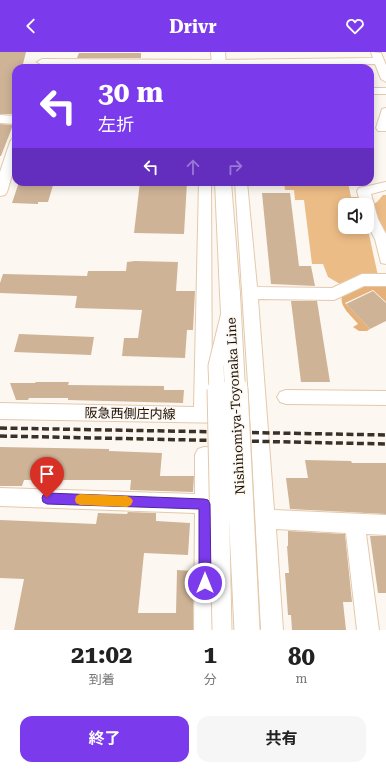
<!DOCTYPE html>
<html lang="ja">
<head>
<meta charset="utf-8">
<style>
  :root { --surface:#fff; --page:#f6f6f6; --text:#222; --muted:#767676; --accent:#7c3aed }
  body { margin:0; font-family:"Roboto Serif","Noto Sans JP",serif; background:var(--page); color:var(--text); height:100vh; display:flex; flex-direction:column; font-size:15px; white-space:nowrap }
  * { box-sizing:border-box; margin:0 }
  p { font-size:13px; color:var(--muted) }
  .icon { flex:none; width:22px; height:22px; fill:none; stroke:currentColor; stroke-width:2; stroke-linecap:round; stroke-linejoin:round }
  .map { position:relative; height:578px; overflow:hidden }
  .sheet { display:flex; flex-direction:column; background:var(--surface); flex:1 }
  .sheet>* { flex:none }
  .top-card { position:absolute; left:12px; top:12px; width:362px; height:122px; border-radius:12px; box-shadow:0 2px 10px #0003; background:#7c3aed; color:#fff; overflow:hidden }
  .fabs { position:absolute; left:338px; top:146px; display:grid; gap:8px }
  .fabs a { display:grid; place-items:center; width:36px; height:36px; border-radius:8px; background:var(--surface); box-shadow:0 2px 10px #0003; font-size:20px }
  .pin { position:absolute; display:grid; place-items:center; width:34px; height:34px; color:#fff; margin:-41px -17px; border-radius:50% 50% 50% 0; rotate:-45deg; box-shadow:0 0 4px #0007 }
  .pin .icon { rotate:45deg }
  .me { position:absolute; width:44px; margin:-22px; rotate:0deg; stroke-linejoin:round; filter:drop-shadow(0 0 3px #0008) }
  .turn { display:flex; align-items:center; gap:14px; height:84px; padding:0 20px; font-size:18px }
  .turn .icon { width:52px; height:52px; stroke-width:2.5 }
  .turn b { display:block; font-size:28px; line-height:34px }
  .lanes { display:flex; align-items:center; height:38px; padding:0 20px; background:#0003; justify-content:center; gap:20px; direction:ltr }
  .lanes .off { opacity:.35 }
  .eta { display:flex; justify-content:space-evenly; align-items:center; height:68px; text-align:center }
  .eta b { font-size:24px; font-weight:700; line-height:28px }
  .primary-button { display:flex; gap:8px; margin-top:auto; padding:8px 20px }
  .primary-button a { flex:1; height:46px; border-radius:12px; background:var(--accent); color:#fff; font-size:16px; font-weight:700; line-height:46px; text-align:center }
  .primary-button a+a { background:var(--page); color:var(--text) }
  header { display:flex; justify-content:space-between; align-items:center; height:52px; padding:0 20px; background:var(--accent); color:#fff; font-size:18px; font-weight:700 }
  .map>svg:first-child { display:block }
</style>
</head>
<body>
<header><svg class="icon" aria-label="back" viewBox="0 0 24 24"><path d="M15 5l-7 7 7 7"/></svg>Drivr<svg class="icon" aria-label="heart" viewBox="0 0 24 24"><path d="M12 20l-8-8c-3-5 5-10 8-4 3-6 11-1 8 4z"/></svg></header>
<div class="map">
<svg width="386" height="578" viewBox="0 0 386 578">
  <rect width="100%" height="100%" fill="#fdf7f1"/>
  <g fill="#ecbc86">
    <polygon points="284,130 348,130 351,145 361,145 363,153 345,153 345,175 367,175 367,173 378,224 349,231 340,232 328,225 323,212 312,212 304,148 295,148 294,138 285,138"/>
    <polygon points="383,143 386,143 386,190 372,153 377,150"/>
  </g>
  <path fill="#e5b178" d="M386 233V250L373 238 345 251 370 277 367 279H359L353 275 358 272C352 264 339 255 342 244L365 234Z"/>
  <g fill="#ceb397">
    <polygon points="0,0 26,0 22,16 16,16 16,62 0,62"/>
    <polygon points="79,1 141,1 141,6 77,6"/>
    <polygon points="0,72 13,73 1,104 0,104"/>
    <polygon points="19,130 54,130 48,150 38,150 38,152 12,151"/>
    <polygon points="140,130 187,130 184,182 134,181"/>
    <polygon points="262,141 290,141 299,214 311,214 315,234 271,232"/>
    <polygon points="135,209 178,210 176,239 195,239 193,278 187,278 185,306 122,304 124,286 138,286 142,258 75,256 77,244 0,241 0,231 3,222 87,224 88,219 126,219 127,210"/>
    <polygon points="373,239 386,251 386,269 370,277 346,252"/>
    <polygon points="291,249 317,249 330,330 301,330"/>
    <polygon points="19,282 94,285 91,303 14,300"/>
    <polygon points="36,330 69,330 68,333 164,334 164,338 184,338 183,351 68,348 68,346 29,346 28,348 16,348 10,331 35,331"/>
    <polygon points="0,395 109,397 109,399 162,401 160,424 194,424 193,440 130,438 131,428 24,428 22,434 0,434"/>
    <polygon points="305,408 351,409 352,411 386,411 386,462 290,457 286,426 308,426"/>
    <polygon points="128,460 156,461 156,469 190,471 188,503 144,501 138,561 176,561 177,518 193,519 193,578 14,578 24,527 0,526 0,468 96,472 98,461 127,462"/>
    <polygon points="288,479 345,482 352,550 343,550 346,578 292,578 291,563 288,563 285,521 289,521 287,494 288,494"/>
    <polygon points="370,484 386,484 386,541 378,541"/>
  </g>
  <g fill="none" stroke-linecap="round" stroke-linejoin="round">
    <defs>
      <g id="minor">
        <polygon points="371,0 381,1 386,13 386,30 381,27 375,12 219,14 42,13 37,10 42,7 215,8 373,6"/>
        <rect x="370" y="36" width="16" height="6"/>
        <polygon points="386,56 386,79 378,79 376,76 382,57"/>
        <polygon points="0,63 16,64 16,72 0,71"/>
        <polygon points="16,86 16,110 7,140 5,143 0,144 0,120 10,90 12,87"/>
        <polygon points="199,130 211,130 212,355 230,355 236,358 239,363 236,368 230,371 0,367 0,351 194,355"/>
        <polygon points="235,130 247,130 257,235 332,236 362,222 386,222 386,234 364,234 334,248 258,247 274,458 386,463 386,483 366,482 379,578 357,578 346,481 276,477 283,578 261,578 250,363"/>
        <polygon points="386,130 386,138 371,142 378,167 386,182 386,212 381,211 375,187 367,172 367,153 361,153 357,139 359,136"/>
        <polygon points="286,338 386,339 386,353 286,352 280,350 277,345 280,340"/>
        <polygon points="204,395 230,396 236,398 239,404 236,410 230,412 213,412 216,578 194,578 195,461 0,454 0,436 195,442 195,403 198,397"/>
      </g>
      <g id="major">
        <polygon points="211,0 225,0 226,16 212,16"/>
        <polygon points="215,130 231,130 240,242 237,247 230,250 223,247 220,242"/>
      </g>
    </defs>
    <use href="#minor" stroke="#e4c9ac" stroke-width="2"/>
    <use href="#major" stroke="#e4c9ac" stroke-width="2"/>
    <use href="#minor" fill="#fff" fill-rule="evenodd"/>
    <use href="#major" fill="#fff" fill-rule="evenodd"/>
    <g stroke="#393127" stroke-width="3.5" stroke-dasharray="7 3.5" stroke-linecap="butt">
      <polyline points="0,376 386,383"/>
      <polyline points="0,384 386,392"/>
    </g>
    <defs>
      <polyline id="minor-bridge-far1" points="217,338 216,314 228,265"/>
      <polyline id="minor-bridge" points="217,337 222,578"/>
      <polyline id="major-bridge-far1" points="230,242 235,338"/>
      <polyline id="major-bridge" points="235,337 247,578"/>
    </defs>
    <use href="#minor-bridge-far1" stroke="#e4c9ac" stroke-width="17" stroke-linecap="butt"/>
    <use href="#minor-bridge" stroke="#e4c9ac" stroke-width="21" stroke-linecap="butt"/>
    <use href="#major-bridge-far1" stroke="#e4c9ac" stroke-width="22" stroke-linecap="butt"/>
    <use href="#major-bridge" stroke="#e4c9ac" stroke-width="27" stroke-linecap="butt"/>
    <use href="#minor-bridge-far1" stroke="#fff" stroke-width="15"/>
    <use href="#minor-bridge" stroke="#fff" stroke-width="19"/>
    <use href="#major-bridge-far1" stroke="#fff" stroke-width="20"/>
    <use href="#major-bridge" stroke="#fff" stroke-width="25"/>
  </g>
  <polygon fill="#7c3aed" stroke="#51269a" points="47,441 204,447 208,448 210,452 211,531 209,535 205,537 201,535 199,531 199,457 47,452 43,450 42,446 43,443"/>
  <polygon fill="#f59e0b" points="80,442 127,444 131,446 133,449 131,453 127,455 80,453 76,451 75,448 76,444"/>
  <g text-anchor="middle" stroke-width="3" stroke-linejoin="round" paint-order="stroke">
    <g font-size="13" fill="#191006" stroke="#fdf7f1">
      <text transform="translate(235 354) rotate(-93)" y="5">Nishinomiya-Toyonaka Line</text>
      <text transform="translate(130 361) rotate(1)" y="5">阪急西側庄内線</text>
    </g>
  </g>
</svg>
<div class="fabs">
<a><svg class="icon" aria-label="sound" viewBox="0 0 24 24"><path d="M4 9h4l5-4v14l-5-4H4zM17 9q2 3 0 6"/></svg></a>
</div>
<div class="pin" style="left:47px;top:446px;background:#d93025"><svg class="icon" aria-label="arrive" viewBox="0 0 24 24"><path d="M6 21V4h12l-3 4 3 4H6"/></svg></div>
<svg class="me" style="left:205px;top:531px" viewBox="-20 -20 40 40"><circle r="17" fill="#7c3aed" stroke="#fff" stroke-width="3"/><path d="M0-11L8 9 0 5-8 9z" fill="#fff"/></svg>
<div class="top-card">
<div class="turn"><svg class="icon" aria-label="left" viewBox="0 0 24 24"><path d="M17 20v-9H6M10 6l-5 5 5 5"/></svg><div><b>30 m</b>左折</div></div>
<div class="lanes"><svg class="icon" aria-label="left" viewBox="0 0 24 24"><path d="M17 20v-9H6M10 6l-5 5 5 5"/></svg><svg class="icon off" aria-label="ahead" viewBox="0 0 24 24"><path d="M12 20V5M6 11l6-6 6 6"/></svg><svg class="icon off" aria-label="right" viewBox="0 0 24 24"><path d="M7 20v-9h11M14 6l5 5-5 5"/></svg></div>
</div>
</div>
<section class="sheet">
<div class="eta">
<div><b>21:02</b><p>到着</p></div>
<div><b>1</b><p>分</p></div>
<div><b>80</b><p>m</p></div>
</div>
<div class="primary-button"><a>終了</a><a>共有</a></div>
</section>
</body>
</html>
